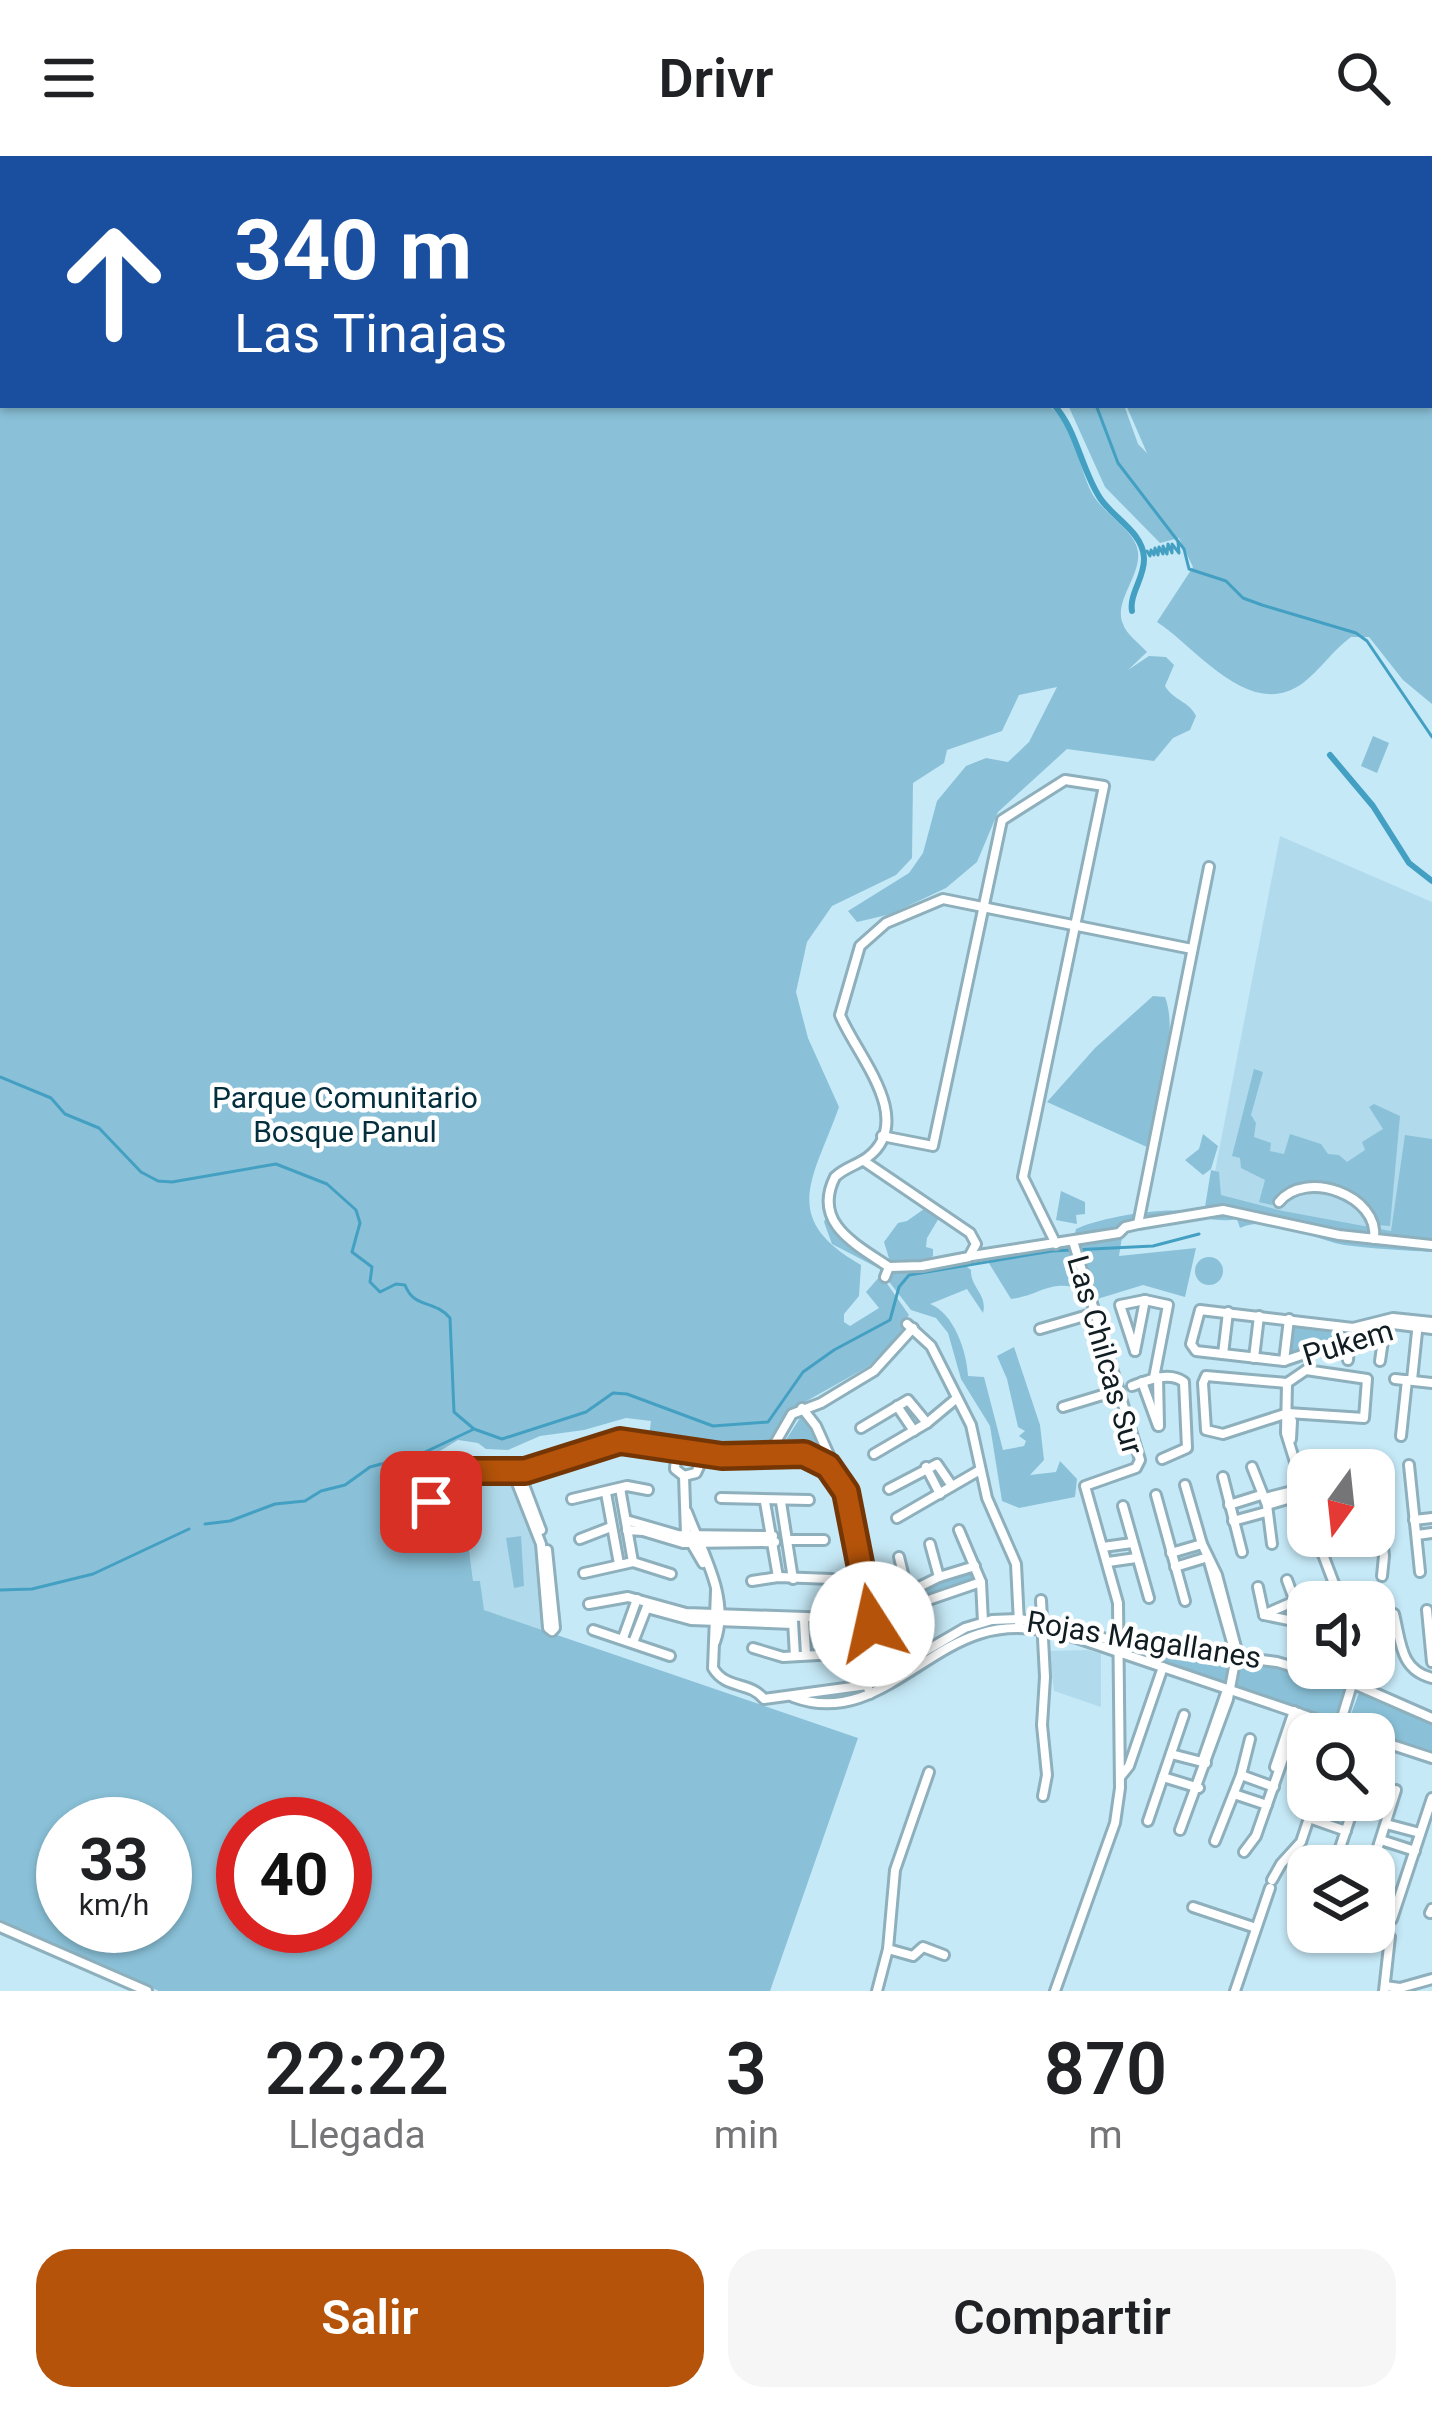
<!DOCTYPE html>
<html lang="es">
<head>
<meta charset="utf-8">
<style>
  :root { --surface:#fff; --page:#f6f6f6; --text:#202124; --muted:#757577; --accent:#b45309 }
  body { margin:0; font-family:Roboto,sans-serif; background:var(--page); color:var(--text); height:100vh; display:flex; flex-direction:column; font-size:45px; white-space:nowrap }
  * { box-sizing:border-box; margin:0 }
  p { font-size:39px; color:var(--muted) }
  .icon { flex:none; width:66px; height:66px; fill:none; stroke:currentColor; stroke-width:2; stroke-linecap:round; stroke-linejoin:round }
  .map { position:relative; height:1835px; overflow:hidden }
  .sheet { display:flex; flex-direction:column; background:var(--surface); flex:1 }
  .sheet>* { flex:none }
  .banner { position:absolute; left:0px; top:0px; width:1434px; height:252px; box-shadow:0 3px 9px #0004; background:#1a4fa0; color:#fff; overflow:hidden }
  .needle { width:78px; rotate:195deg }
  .controls { position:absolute; left:1287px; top:1293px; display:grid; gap:24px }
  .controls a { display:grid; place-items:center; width:108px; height:108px; border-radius:24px; background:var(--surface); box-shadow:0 3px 9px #0004; font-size:60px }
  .speed { position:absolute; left:36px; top:1641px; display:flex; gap:24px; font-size:60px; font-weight:700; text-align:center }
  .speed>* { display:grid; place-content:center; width:156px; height:156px; border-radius:50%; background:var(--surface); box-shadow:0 3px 9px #0004; line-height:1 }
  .speed small { font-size:30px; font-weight:400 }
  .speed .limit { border:18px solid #d22; background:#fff; color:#111 }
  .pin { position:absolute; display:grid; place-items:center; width:102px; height:102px; color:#fff; margin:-51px; border-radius:24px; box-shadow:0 6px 18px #0006 }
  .me { position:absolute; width:132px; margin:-66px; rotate:350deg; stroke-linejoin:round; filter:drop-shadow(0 0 9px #0008) }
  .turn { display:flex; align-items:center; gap:42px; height:252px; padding:0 36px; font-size:54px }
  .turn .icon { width:156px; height:156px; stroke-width:2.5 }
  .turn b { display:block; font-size:84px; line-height:102px }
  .eta { display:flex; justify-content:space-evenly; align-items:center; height:204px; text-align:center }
  .eta b { font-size:72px; font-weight:600; line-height:84px }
  .primary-button { display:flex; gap:24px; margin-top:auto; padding:24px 36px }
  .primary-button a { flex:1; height:138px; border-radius:36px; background:var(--accent); color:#fff; font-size:48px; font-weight:600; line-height:138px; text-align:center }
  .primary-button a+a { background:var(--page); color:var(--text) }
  header { display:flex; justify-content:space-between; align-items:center; height:156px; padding:0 36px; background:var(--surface); font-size:54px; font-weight:600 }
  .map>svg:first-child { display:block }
</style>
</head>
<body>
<header><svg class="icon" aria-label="menu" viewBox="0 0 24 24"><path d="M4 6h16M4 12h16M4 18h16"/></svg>Drivr<svg class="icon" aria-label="search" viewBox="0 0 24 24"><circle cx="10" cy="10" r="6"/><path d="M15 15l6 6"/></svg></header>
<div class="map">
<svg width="1432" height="1835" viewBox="0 0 1432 1835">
  <rect width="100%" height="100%" fill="#c6e9f7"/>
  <g fill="#b1dbec">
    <polygon points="1280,680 1432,746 1432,1084 1209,1046"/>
    <polygon points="513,1326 536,1387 543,1474 483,1454 480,1425 473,1425 468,1384 478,1382 472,1327"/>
    <polygon points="1037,1477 1047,1479 1049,1495 1088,1494 1101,1498 1101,1551 1054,1535 1049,1496 1047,1563 1050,1603 1041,1602 1036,1562 1042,1523"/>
  </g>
  <g fill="#8ac1d8" fill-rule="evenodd">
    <path d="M0 0H575L3 3V249H1047C1074 265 1078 312 1093 339 1104 358 1136 375 1138 396 1141 420 1113 446 1123 468 1126 478 1140 488 1147 496L1128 514 1149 500 1166 501 1174 509 1165 530C1174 545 1189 545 1196 560L1190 574 1173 582 1154 605 1067 593 998 656 977 706 946 732 891 758 857 766 848 755 909 717 923 697 937 645 966 610 986 602 1008 606 1029 586 1057 531 1019 539 1002 575 947 594 944 607 913 627 912 702 896 719 832 750 807 786 796 836 808 882 839 951C814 1022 778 1062 861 1109L859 1140 844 1158V1166L850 1170 879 1152 866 1136 881 1119 909 1159 902 1167 907 1172 869 1210 787 1256 764 1295 701 1293 649 1281 651 1265 626 1262 584 1274 540 1280 508 1294 486 1293 478 1287 458 1284 417 1309 416 1315 421 1318 416 1345 422 1353 404 1356 411 1384 437 1379 432 1352 472 1327 479 1383 468 1385 473 1425H480L484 1454 858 1582 770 1835H159L0 1766ZM63 1668H165V1770H63ZM243 1668H345V1770H243Z"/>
    <path d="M1372 0H1432V548L1403 524 1369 481H1351C1333 494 1321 513 1303 527 1250 566 1197 492 1157 466L1193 411 1179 382 1160 387 1105 331 1068 249H1124L1138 288 1147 297 1126 249H1431V3H1371Z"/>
    <polygon points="1373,580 1389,587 1377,617 1361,610"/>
    <path d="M1153 840 1165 841C1180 880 1155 950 1147 991L1047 946 1095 892Z"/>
    <path d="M1254 913 1263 916 1251 959 1256 967 1254 981 1271 987 1270 995 1284 998 1290 978 1321 988 1328 998 1339 999 1347 1006 1365 994 1362 986 1383 973 1369 951 1374 948 1400 960 1390 1070 1378 1069C1362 1037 1295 1011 1272 1049L1259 1046 1265 1024 1241 1012 1240 1002 1232 1000Z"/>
    <polygon points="1203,978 1218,990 1211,1013 1203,1019 1185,1004 1199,993"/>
    <path d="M1405 979 1432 983V1096C1403 1094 1373 1093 1344 1089 1313 1083 1270 1058 1240 1072L1237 1063C1223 1066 1214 1063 1201 1062 1179 1060 1116 1071 1094 1076L1089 1083 1074 1082 1076 1073C1100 1061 1179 1047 1201 1059L1213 1054 1205 1051 1211 1014 1219 1016 1221 1039 1283 1055 1391 1075Z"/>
    <polygon points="1061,1035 1085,1046 1085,1058 1076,1059 1077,1068 1056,1064"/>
    <polygon points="924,1053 939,1062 927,1082 926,1091 933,1093 933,1100 920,1107 891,1109 884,1086 898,1067 907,1065"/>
    <polygon points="827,1059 842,1080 885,1107 882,1114 832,1088 824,1066"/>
    <polygon points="1122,1081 1119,1100 1196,1092 1185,1141 1143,1129 1094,1144 1078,1089"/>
    <path d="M1071 1091 1082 1133C1048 1123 1042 1139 1011 1143L987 1104Z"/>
    <circle cx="1209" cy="1115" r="14"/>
    <path d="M960 1105 971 1114C970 1131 988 1139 983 1157L967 1133 930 1148C954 1157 967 1196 968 1220L984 1221 1003 1294 1024 1290 1026 1285 1019 1280 1025 1275 1018 1271 1007 1223 997 1200 1014 1191 1040 1269 1044 1304 1030 1319 1056 1316 1060 1305 1077 1323 1075 1341 1019 1352 1002 1345 990 1270 961 1223 948 1177 936 1162 911 1154 887 1123 889 1113Z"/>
    <polygon points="1387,1165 1397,1166 1287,1203 1291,1168 1356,1173"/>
    <polygon points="802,1259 826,1301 805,1293 780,1293"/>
    <polygon points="521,1380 524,1430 514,1432 506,1382"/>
    <polygon points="975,1414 975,1425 913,1445 911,1438 938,1425"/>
    <polygon points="872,1482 881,1482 912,1495 900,1507 870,1521 868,1491"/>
    <polygon points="1127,1490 1235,1502 1226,1529 1126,1496"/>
    <polygon points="1244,1502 1347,1531 1339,1564 1237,1532 1234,1528"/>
    <polygon points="1360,1534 1432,1564 1432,1598 1347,1569"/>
  </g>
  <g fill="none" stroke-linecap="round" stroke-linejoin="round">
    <g stroke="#44a0c2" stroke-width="3">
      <polyline points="437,0 441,3"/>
      <polyline points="1024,0 1024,3"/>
      <polyline points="66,3 72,0"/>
      <polyline points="0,10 3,7"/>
      <polyline points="1431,33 1432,34"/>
      <polyline points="1096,249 1118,307 1184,393 1189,413 1226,425 1243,442 1262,449 1356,477 1367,485 1432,581"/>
      <polyline points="1147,395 1150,400 1151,394 1154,399 1155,392 1158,399 1159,391 1163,398 1163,390 1167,398 1168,388 1172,397 1172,388 1179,397 1178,386"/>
      <path d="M0 921 51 942 65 958 99 972 141 1016 158 1025 172 1026 276 1008 327 1028 356 1054 360 1067 352 1096 372 1111 370 1126 380 1136 396 1128 405 1129C414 1153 434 1143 450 1162L454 1256 474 1273 502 1283 586 1256 613 1237 627 1238 713 1270 768 1266 803 1216 834 1194 890 1164 899 1131 909 1119 1052 1095 1153 1090 1199 1078"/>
      <polyline points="205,1368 230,1365 275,1348 305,1345 321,1335 345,1329 370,1311 423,1297 472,1274"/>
      <polyline points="0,1434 32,1433 93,1418 189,1373"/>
    </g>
    <g stroke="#44a0c2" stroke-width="6">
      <polyline points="880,3 880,0"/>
      <path d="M1054 249C1077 274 1081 313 1100 342 1113 362 1143 376 1144 402 1145 421 1129 438 1132 455"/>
      <polyline points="1330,599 1373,650 1409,707 1432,725"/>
    </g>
    <defs>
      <g id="minor">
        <polyline points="604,0 606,3"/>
        <polyline points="947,0 955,0"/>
        <polyline points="633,3 634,0"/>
        <polyline points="668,3 668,0"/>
        <polyline points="700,3 701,0"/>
        <polyline points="735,3 736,0"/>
        <polyline points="882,980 933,990 1002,664 1065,624 1104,630 1023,1021 1056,1088"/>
        <polyline points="864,1005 970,1077 976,1088 969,1101 922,1110 889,1111 885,1121"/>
        <path d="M1279 1046C1305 1013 1380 1039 1374 1083"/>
        <polyline points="1138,1068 1209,711"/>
        <polyline points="972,1100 1119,1077 1125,1071 1138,1068 1223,1054 1339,1079 1432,1089"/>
        <path d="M889 1111C855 1088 812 1067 835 1021 845 1011 858 1009 868 1001 917 963 855 897 840 859L860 790 886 767 943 743 1192 793"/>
        <polyline points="1432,1166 1393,1162 1353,1172 1200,1154 1191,1188 1196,1195 1284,1205 1393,1168 1432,1173"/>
        <polyline points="907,1168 931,1190 971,1269 987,1342 1016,1408 1019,1467"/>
        <polyline points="1040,1173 1095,1157"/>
        <polyline points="1135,1195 1120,1149 1145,1144 1168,1149 1154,1222"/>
        <polyline points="1135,1195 1145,1144"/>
        <polyline points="1223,1198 1228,1156"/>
        <polyline points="1254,1202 1259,1160"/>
        <polyline points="1348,1204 1350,1182"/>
        <polyline points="1284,1205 1289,1163"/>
        <polyline points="1380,1205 1385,1171"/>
        <polygon points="1306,1214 1367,1223 1364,1262 1288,1257 1223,1278 1206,1274 1203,1227 1206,1220 1287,1227"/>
        <polyline points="1158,1221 1159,1270"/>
        <polyline points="1395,1223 1432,1227"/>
        <polyline points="1412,1224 1418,1166"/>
        <polyline points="1142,1226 1158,1270"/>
        <polyline points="1287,1227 1286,1277 1308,1348"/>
        <path d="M1132 1230C1148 1224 1169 1215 1184 1226L1187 1292 1162 1303"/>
        <polyline points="897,1250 914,1275"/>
        <polyline points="1063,1251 1119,1234"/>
        <polyline points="802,1252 816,1270 838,1319"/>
        <polyline points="1288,1257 1292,1265 1291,1283"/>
        <polyline points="861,1272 908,1244 927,1267"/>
        <polyline points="1401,1280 1407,1224"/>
        <path d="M663 1295C692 1303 725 1308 756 1307 771 1307 787 1303 802 1306 873 1321 851 1487 870 1538"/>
        <polyline points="874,1298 927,1267 957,1242"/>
        <polyline points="676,1299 675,1313 684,1320 686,1378 703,1407"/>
        <polyline points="766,1303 792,1258 821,1247 874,1215 913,1172"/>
        <polyline points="1343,1303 1343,1314"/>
        <polyline points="1373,1305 1384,1400 1382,1420"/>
        <polyline points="1409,1309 1420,1416"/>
        <polyline points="926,1311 940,1338"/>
        <polyline points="1252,1311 1267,1349 1272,1388"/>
        <polyline points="684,1320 696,1317 702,1304"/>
        <polyline points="521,1321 541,1374"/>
        <polyline points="1223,1321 1242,1396"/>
        <polyline points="515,1322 541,1388 548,1472 552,1475"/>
        <polyline points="620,1332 633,1406"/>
        <polyline points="889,1333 937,1308 952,1330"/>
        <polyline points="606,1337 619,1408"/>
        <polyline points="1156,1339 1185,1445"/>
        <polyline points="417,1341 429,1342"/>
        <polyline points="440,1341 472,1321 527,1320 590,1299"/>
        <polyline points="721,1342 809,1344"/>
        <polyline points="1265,1342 1304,1332"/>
        <polyline points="572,1343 627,1330 648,1334"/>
        <polyline points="429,1345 467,1316 525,1315 619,1285 638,1285 722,1300 809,1300 832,1314 846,1336 874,1471 892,1488 924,1492"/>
        <polyline points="765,1346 778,1421"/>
        <polyline points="781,1346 793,1423"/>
        <polyline points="1229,1349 1261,1339"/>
        <polyline points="1267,1349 1305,1338"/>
        <polyline points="1123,1350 1149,1442"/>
        <path d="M687 1356C702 1396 731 1443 715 1486"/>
        <polyline points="897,1362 980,1314"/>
        <polyline points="626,1364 678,1379 773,1380"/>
        <polyline points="1414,1364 1432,1362"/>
        <polyline points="1233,1365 1266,1356"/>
        <polyline points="627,1374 643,1375 683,1387 775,1386"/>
        <polyline points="959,1374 981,1426 983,1466"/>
        <polyline points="1417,1379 1432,1377"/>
        <polyline points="1316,1380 1341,1446"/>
        <polyline points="1362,1381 1367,1388 1383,1386"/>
        <polyline points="580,1383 611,1371"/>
        <polyline points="789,1384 824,1384"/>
        <polyline points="1318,1385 1338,1380"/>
        <polyline points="930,1388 939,1421"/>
        <polyline points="1103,1391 1132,1387"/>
        <polyline points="1320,1392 1362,1381"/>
        <polyline points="547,1394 555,1472 552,1475"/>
        <polyline points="1171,1397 1202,1388"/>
        <polyline points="899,1401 911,1450 981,1426"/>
        <polyline points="1208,1402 1235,1497"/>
        <polyline points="1108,1406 1136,1402"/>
        <polyline points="1175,1411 1208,1401"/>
        <polyline points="584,1417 633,1406 671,1418"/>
        <polyline points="1287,1424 1308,1481"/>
        <polyline points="752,1425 778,1421 832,1423"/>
        <polyline points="1258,1431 1264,1459"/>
        <path d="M716 1435 713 1512C726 1534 750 1525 764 1543L867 1529 965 1472 992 1464 1020 1463 1120 1486 1277 1506 1361 1531 1432 1562"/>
        <polyline points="907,1437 939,1421 975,1410"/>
        <polyline points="1041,1444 1045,1521 1042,1569 1047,1619 1043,1640"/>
        <polyline points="589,1448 628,1441 686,1457 834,1462"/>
        <polyline points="647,1452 691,1464 793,1468"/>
        <polyline points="1427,1454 1432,1506"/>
        <polyline points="1265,1458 1293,1446"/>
        <path d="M1394 1458C1401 1486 1400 1514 1432 1522"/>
        <polyline points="1264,1459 1303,1467"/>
        <polyline points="804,1464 806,1498"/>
        <polyline points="793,1465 795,1500"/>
        <polyline points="593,1474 670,1500"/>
        <polyline points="623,1482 637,1443"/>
        <polyline points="634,1484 648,1448"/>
        <polyline points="753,1492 783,1501 837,1498"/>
        <path d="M793 1541C867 1569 916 1498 979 1478 1013 1467 1047 1473 1080 1483L1360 1578"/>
        <polyline points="1337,1578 1357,1512"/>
        <polyline points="1374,1583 1432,1602"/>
        <polyline points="1171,1598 1206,1607"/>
        <polyline points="1202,1606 1227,1534"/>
        <polyline points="1275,1611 1294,1555"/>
        <polyline points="1241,1619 1274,1631"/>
        <polyline points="1121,1620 1129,1610 1163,1511"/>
        <polyline points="1163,1621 1199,1632"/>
        <polyline points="1234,1638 1267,1649"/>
        <polyline points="1314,1647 1351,1660"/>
        <polyline points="1309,1662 1346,1675"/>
        <polyline points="1148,1665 1184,1559"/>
        <polyline points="1386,1668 1420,1677"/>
        <polyline points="1180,1674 1228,1543 1237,1495 1217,1419 1202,1388 1185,1329"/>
        <polyline points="1381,1684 1415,1695"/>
        <polyline points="1215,1685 1241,1619 1250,1583"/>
        <polyline points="1244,1696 1256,1680 1299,1557"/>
        <polyline points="1334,1710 1356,1644"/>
        <polyline points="1372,1710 1396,1634"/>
        <polyline points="1272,1724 1281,1708 1301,1686 1315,1644"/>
        <polyline points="1193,1751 1256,1772"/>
        <polyline points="1430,1757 1432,1753"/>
        <polyline points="1392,1763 1432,1642"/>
        <polyline points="0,1771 147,1835"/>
        <polyline points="888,1793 913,1800 923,1791 944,1799"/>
        <polyline points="1385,1830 1400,1832 1432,1823"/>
        <polyline points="877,1835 888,1793 895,1714 929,1616"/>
        <polyline points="1055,1835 1115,1667 1120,1632 1118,1447 1085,1330 1136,1312 1140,1304 1073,1085"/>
        <polyline points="1235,1835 1270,1732"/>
        <polyline points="1384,1835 1390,1781"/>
      </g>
    </defs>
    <use href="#minor" stroke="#8eafbc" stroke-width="14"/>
    <use href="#minor" stroke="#fff" stroke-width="8"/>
  </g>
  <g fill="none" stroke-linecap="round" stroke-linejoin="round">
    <defs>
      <polyline id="route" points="431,1346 430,1342 470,1315 525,1315 620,1285 722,1300 804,1298 828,1310 846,1336 872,1468"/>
    </defs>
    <use href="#route" stroke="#753606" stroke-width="30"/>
    <use href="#route" stroke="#b45309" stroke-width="21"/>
  </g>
  <g text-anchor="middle" stroke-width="9" stroke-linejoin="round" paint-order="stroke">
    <g font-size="30" fill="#022e3d" stroke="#fff">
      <text x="345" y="952">Parque Comunitario<tspan x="345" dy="34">Bosque Panul</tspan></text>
    </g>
    <g font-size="30" fill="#101d22" stroke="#fff">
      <text transform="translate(1348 1187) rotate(-17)" y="10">Pukem</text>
      <text transform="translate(1105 1199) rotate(74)" y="10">Las Chilcas Sur</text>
      <text transform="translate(1144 1484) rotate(9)" y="10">Rojas Magallanes</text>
    </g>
  </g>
</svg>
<div class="controls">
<a><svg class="needle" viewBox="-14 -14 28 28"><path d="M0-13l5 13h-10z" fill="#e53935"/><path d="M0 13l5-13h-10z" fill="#757577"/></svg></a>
<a><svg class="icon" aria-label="sound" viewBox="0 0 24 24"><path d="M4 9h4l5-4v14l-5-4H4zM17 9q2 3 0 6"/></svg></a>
<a><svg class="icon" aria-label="search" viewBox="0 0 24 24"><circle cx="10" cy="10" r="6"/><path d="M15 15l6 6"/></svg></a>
<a><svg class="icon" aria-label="layers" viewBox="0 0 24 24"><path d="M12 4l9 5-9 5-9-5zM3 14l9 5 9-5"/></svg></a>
</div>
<div class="speed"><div>33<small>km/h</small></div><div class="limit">40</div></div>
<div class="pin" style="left:431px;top:1346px;background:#d93025"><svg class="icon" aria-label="arrive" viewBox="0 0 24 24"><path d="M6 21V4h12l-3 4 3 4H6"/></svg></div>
<svg class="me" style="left:872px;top:1468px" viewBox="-20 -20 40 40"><circle r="19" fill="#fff"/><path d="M0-13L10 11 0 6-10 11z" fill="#b45309"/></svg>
<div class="banner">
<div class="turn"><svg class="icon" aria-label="ahead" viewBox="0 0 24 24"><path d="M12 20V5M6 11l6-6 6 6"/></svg><div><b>340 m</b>Las Tinajas</div></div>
</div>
</div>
<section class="sheet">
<div class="eta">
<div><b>22:22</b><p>Llegada</p></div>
<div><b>3</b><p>min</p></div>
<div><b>870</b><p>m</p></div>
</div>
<div class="primary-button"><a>Salir</a><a>Compartir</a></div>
</section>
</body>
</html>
